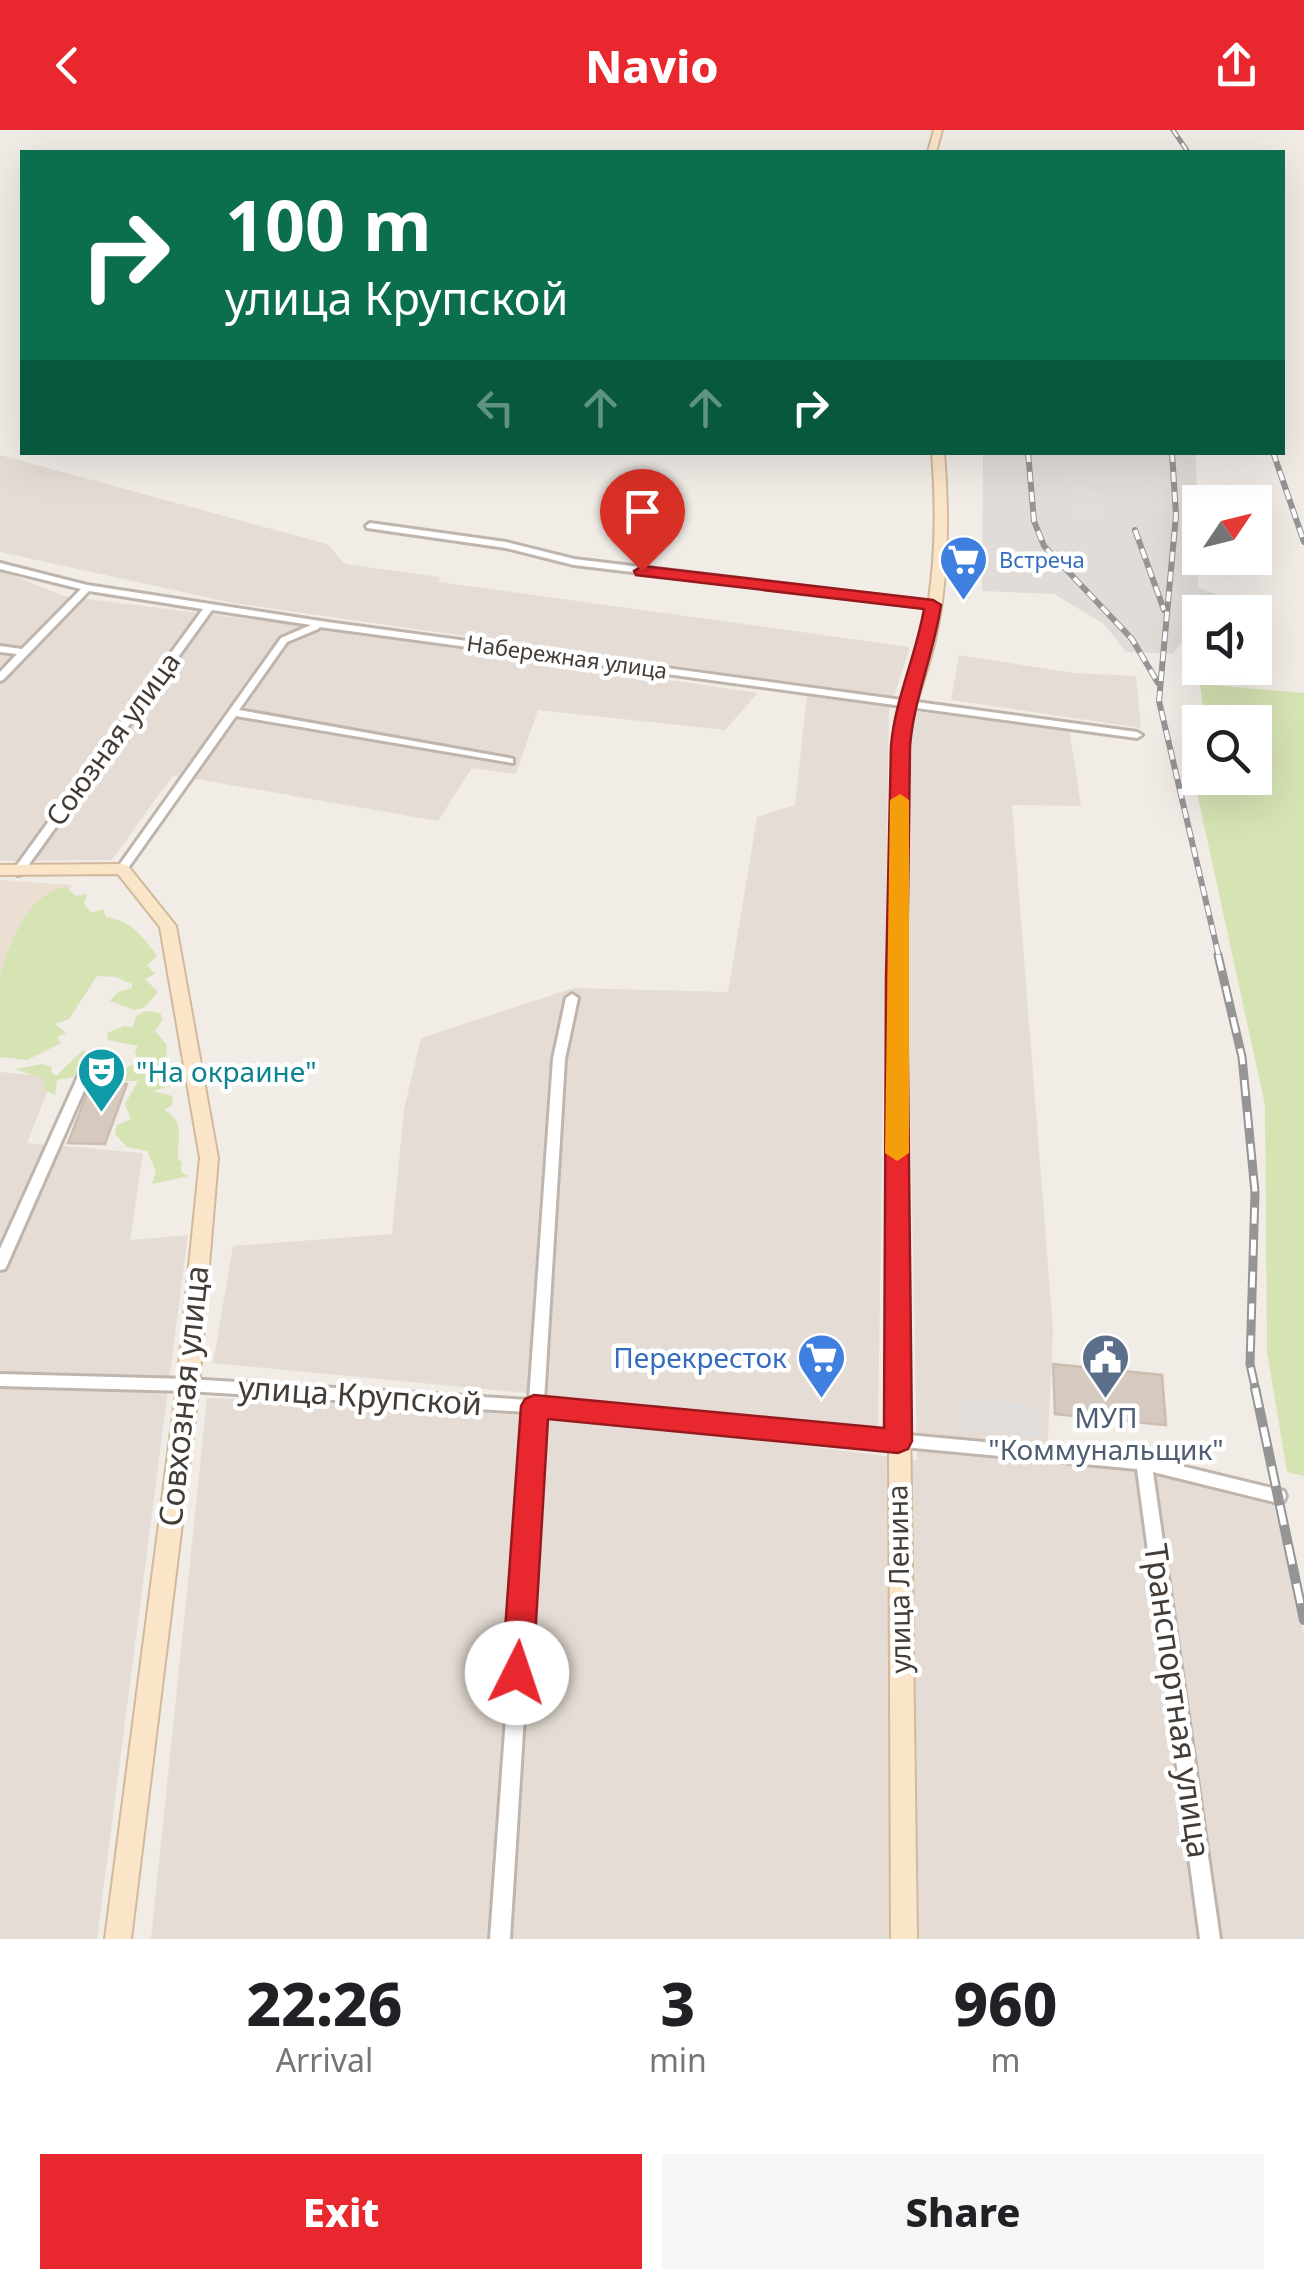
<!DOCTYPE html>
<html lang="en">
<head>
<meta charset="utf-8">
<style>
  :root { --surface:#fff; --page:#f6f6f6; --text:#202124; --muted:#757577; --accent:#e9272e }
  body { margin:0; font-family:"Noto Sans",sans-serif; background:var(--page); color:var(--text); height:100vh; display:flex; flex-direction:column; font-size:38px; white-space:nowrap }
  * { box-sizing:border-box; margin:0 }
  p { font-size:32px; color:var(--muted) }
  .icon { flex:none; width:55px; height:55px; fill:none; stroke:currentColor; stroke-width:2; stroke-linecap:round; stroke-linejoin:round }
  .map { position:relative; height:1809px; overflow:hidden }
  .side { display:flex; flex-direction:column; background:var(--surface); flex:1 }
  .side>* { flex:none }
  .guide { position:absolute; left:20px; top:20px; width:1265px; height:305px; border-radius:0px; box-shadow:0 10px 40px #0002; background:#0b6e4f; color:#fff; overflow:hidden }
  .needle { width:65px; rotate:55deg }
  .fabs { position:absolute; left:1182px; top:355px; display:grid; gap:20px }
  .fabs a { display:grid; place-items:center; width:90px; height:90px; border-radius:0px; background:var(--surface); box-shadow:0 10px 40px #0002; font-size:50px }
  .pin { position:absolute; display:grid; place-items:center; width:85px; height:85px; color:#fff; margin:-102px -42px; border-radius:50% 50% 50% 0; rotate:-45deg; box-shadow:0 0 10px #0007 }
  .pin .icon { rotate:45deg }
  .me { position:absolute; width:110px; margin:-55px; rotate:4deg; stroke-linejoin:round; filter:drop-shadow(0 0 8px #0008) }
  .turn { display:flex; align-items:center; gap:35px; height:210px; padding:0 40px; font-size:45px }
  .turn .icon { width:130px; height:130px; stroke-width:2.5 }
  .turn b { display:block; font-size:70px; line-height:85px }
  .lanes { display:flex; align-items:center; height:95px; padding:0 40px; background:#0003; justify-content:center; gap:50px; direction:ltr }
  .lanes .off { opacity:.35 }
  .eta { display:flex; justify-content:space-evenly; align-items:center; height:170px; text-align:center }
  .eta b { font-size:60px; font-weight:800; line-height:70px }
  .button { display:flex; gap:20px; margin-top:auto; padding:20px 40px }
  .button a { flex:1; height:115px; border-radius:0px; background:var(--accent); color:#fff; font-size:40px; font-weight:800; line-height:115px; text-align:center }
  .button a+a { background:var(--page); color:var(--text) }
  header { display:flex; justify-content:space-between; align-items:center; height:130px; padding:0 40px; background:var(--accent); color:#fff; font-size:45px; font-weight:800 }
  .map>svg:first-child { display:block }
</style>
</head>
<body>
<header><svg class="icon" aria-label="back" viewBox="0 0 24 24"><path d="M15 5l-7 7 7 7"/></svg>Navio<svg class="icon" aria-label="share" viewBox="0 0 24 24"><path d="M12 15V3M7 8l5-5 5 5M5 13v7h14v-7"/></svg></header>
<div class="map">
<svg width="1304" height="1809" viewBox="0 0 1304 1809">
  <rect width="100%" height="100%" fill="#f2ece7"/>
  <g fill="#e5ddd5">
    <polygon points="0,325 327,414 345,434 440,447 439,452 910,517 894,567 233,473 0,422"/>
    <polygon points="0,440 64,466 288,494 758,563 725,600 538,580 516,644 472,638 438,691 173,645 112,730 0,731"/>
    <polygon points="959,525 1074,543 1136,546 1141,598 951,570"/>
    <polygon points="807,566 889,577 878,1297 213,1233 233,1116 392,1104 404,979 421,908 574,858 728,862 757,687 795,675"/>
    <polygon points="910,581 1069,598 1081,676 1012,675 1053,1199 1047,1330 1166,1341 1272,1367 1304,1504 1304,1809 151,1809 207,1268 549,1283 917,1330 905,713 905,616"/>
    <polygon points="0,942 53,947 27,1013 143,1023 130,1110 188,1105 97,1809 0,1809"/>
  </g>
  <polygon fill="#e1dcd8" points="983,323 1196,323 1198,458 1217,464 1173,524 1126,522 1104,494 1054,464 982,461"/>
  <polygon fill="#eadfd2" points="0,750 72,755 0,878"/>
  <g fill="#d6e3b3">
    <polygon points="1200,554 1304,563 1304,1346 1287,1342 1267,1222 1265,975 1187,617 1200,608 1200,648 1255,648 1255,592 1205,592"/>
    <path d="M65 757 76 766 87 764 84 774 91 783 103 779 106 787C132 791 143 807 157 826L147 835 155 844 145 849 158 862 144 878 134 880 110 871 118 862 132 858V854L116 847 97 846 69 889 55 894 66 903 57 907 61 913 27 930 0 927C0 903 0 870 0 847 8 816 29 762 65 757Z"/>
    <path d="M146 881 160 883 163 889 155 901 167 915 166 928 174 943 171 949 175 955 153 961 172 966 173 974 164 980C186 992 177 1008 178 1028L182 1033 181 1042 189 1046 152 1054 156 1041 147 1021 127 1017 115 1004 117 995 131 989 125 974 138 951H123L125 939 138 931 135 921 138 916 108 910 107 903 124 896 133 897 136 886Z"/>
    <polygon points="83,920 91,928 73,947 57,950 55,965 44,960 43,949 15,939 43,934 52,937 51,942 56,946"/>
  </g>
  <g fill="#e0dddb">
    <polygon points="1161,331 1168,380 1159,380 1152,358 1088,356 1088,359 1099,360 1105,389 1073,388 1062,333"/>
    <polygon points="963,1269 1038,1275 1040,1307 963,1300"/>
  </g>
  <g fill="#d6c9c0" stroke="#cdbdb1" stroke-width="2.5">
    <polygon points="91,953 127,954 105,1014 68,1013"/>
    <polygon points="1053,1234 1162,1245 1166,1295 1055,1284"/>
  </g>
  <g fill="none" stroke-linecap="round" stroke-linejoin="round">
    <defs>
      <g id="street">
        <polygon points="370,393 506,412 574,429 933,472 938,475 933,478 574,435 506,418 367,398 366,396"/>
        <polygon points="0,433 87,455 327,492 1137,602 1142,605 1137,608 320,497 318,499 287,512 239,580 509,628 513,629 513,633 236,586 126,741 118,741 116,739 118,737 281,508 311,495 212,480 22,744 18,745 12,742 203,479 89,461 3,550 0,551 0,542 17,524 0,522 0,516 22,519 81,459 0,439"/>
        <polygon points="572,864 578,868 565,929 544,1271 1144,1327 1284,1361 1286,1366 1284,1371 1278,1373 1153,1342 1220,1809 1200,1809 1137,1339 543,1283 510,1809 490,1809 528,1282 188,1261 0,1256 0,1244 188,1249 529,1270 553,929 566,868"/>
        <polygon points="91,927 97,931 7,1135 5,1139 0,1140 0,1119 85,931"/>
      </g>
      <g id="secondary">
        <polygon points="934,0 942,0 936,22 928,22"/>
        <path d="M932 322H944C949 385 949 449 935 510 927 546 912 579 907 616V1063L917 1809H891L888 1063 893 616C897 579 913 546 921 510 936 449 937 385 932 322Z"/>
        <polygon points="122,734 128,736 176,796 218,1028 199,1255 131,1809 105,1809 177,1255 200,1028 160,797 118,744 0,745 0,735"/>
      </g>
    </defs>
    <use href="#street" stroke="#c0b5ad" stroke-width="6"/>
    <use href="#secondary" stroke="#d1b99c" stroke-width="4"/>
    <use href="#street" fill="#fff" fill-rule="evenodd"/>
    <use href="#secondary" fill="#fae5c9" fill-rule="evenodd"/>
    <defs>
      <polyline id="rail-far3" points="1173,0 1188,22"/>
      <g id="rail-far2">
        <polyline points="1028,322 1034,391 1044,416 1132,509 1158,553"/>
        <polyline points="1172,322 1176,385 1159,571 1219,827"/>
        <polyline points="1273,322 1304,412"/>
        <polyline points="1135,400 1164,480"/>
      </g>
      <polyline id="rail-far1" points="1218,825 1242,927 1255,1062 1250,1234 1256,1261"/>
      <polyline id="rail" points="1255,1258 1304,1490"/>
    </defs>
    <use href="#rail-far3" stroke="#959595" stroke-width="5"/>
    <use href="#rail-far2" stroke="#959595" stroke-width="6"/>
    <use href="#rail-far1" stroke="#959595" stroke-width="9"/>
    <use href="#rail" stroke="#959595" stroke-width="10"/>
    <use href="#rail-far3" stroke="#fff" stroke-width="2.5" stroke-dasharray="8" stroke-linecap="butt"/>
    <use href="#rail-far2" stroke="#fff" stroke-width="4" stroke-dasharray="10" stroke-linecap="butt"/>
    <use href="#rail-far1" stroke="#fff" stroke-width="5" stroke-dasharray="16" stroke-linecap="butt"/>
    <use href="#rail" stroke="#fff" stroke-width="6" stroke-dasharray="20" stroke-linecap="butt"/>
  </g>
  <path fill="#e9272e" stroke="#97191e" stroke-width="2.5" d="M642 436 933 470 941 475C934 523 914 568 910 616L907 848 912 1311 908 1319 898 1323 548 1289 533 1543 528 1553 517 1557 506 1553 502 1543 521 1276 525 1269 534 1265 884 1298 886 848 891 616C895 569 916 526 924 479L636 445 634 441Z"/>
  <polygon fill="#f59e0b" points="900,664 909,670 909,1023 897,1031 885,1023 890,670"/>
  <defs>
    <symbol id="supermarket-pin" viewBox="-11 -11 22 30"><path d="M0 17L-7.5 6A9.5 9.5 0 1 1 7.5 6Z" fill="#3f7fe0" stroke="#fff"/><path d="M-6-5.5h2.5l.6 2H6L4.5 2H-2.5L-4.4-4H-6ZM-1.5 3.2a1.3 1.3 0 1 0 .1 0ZM3 3.2a1.3 1.3 0 1 0 .1 0Z" fill="#fff"/></symbol>
    <symbol id="theatre-pin" viewBox="-11 -11 22 30"><path d="M0 17L-7.5 6A9.5 9.5 0 1 1 7.5 6Z" fill="#0f9aa8" stroke="#fff"/><path d="M-5-5.5Q0-4 5-5.5V0Q5 5 0 6Q-5 5-5 0ZM-3.3-2.5H-1v1.5H-3.3ZM1-2.5H3.3v1.5H1ZM-2.8 1Q0 5.5 2.8 1Z" fill="#fff"/></symbol>
    <symbol id="civic-pin" viewBox="-11 -11 22 30"><path d="M0 17L-7.5 6A9.5 9.5 0 1 1 7.5 6Z" fill="#5c6f8a" stroke="#fff"/><path d="M-.6-6.5H3V-4.5H.6V-3L4-1V1h2V6H-6V1h2V-1L-.6-3ZM-1.2 2.5V6h2.4V2.5Z" fill="#fff"/></symbol>
  </defs>
  <g fill-rule="evenodd">
    <use href="#supermarket-pin" x="936" y="402" width="55" height="75"/>
    <use href="#theatre-pin" x="74" y="914" width="55" height="75"/>
    <use href="#supermarket-pin" x="794" y="1200" width="55" height="75"/>
    <use href="#civic-pin" x="1078" y="1200" width="55" height="75"/>
  </g>
  <g text-anchor="middle" stroke-width="9" stroke-linejoin="round" paint-order="stroke">
    <g font-size="22" fill="#366cbe" stroke="#fff" text-anchor="start">
      <text x="999" y="438">Встреча</text>
    </g>
    <g font-size="22" fill="#443c36" stroke="#fff">
      <text transform="translate(567 527) rotate(8)" y="8">Набережная улица</text>
    </g>
    <g font-size="28" fill="#443c36" stroke="#fff">
      <text transform="translate(113 609) rotate(-54)" y="10">Союзная улица</text>
      <text transform="translate(899 1449) rotate(-91)" y="10">улица Ленина</text>
    </g>
    <g font-size="28" fill="#0d838f" stroke="#fff" text-anchor="start">
      <text x="136" y="952">"На окраине"</text>
    </g>
    <g font-size="28" fill="#366cbe" stroke="#fff" text-anchor="end">
      <text x="787" y="1238">Перекресток</text>
    </g>
    <g font-size="28" fill="#4e5e75" stroke="#fff">
      <text x="1106" y="1298">МУП<tspan x="1106" dy="32">"Коммунальщик"</tspan></text>
    </g>
    <g font-size="32" fill="#443c36" stroke="#fff">
      <text transform="translate(184 1266) rotate(-84)" y="11">Совхозная улица</text>
      <text transform="translate(360 1266) rotate(4)" y="11">улица Крупской</text>
      <text transform="translate(1177 1571) rotate(82)" y="11">Транспортная улица</text>
    </g>
  </g>
</svg>
<div class="fabs">
<a><svg class="needle" viewBox="-14 -14 28 28"><path d="M0-13l5 13h-10z" fill="#e53935"/><path d="M0 13l5-13h-10z" fill="#757577"/></svg></a>
<a><svg class="icon" aria-label="sound" viewBox="0 0 24 24"><path d="M4 9h4l5-4v14l-5-4H4zM17 9q2 3 0 6"/></svg></a>
<a><svg class="icon" aria-label="search" viewBox="0 0 24 24"><circle cx="10" cy="10" r="6"/><path d="M15 15l6 6"/></svg></a>
</div>
<div class="pin" style="left:642px;top:441px;background:#d93025"><svg class="icon" aria-label="arrive" viewBox="0 0 24 24"><path d="M6 21V4h12l-3 4 3 4H6"/></svg></div>
<svg class="me" style="left:517px;top:1543px" viewBox="-20 -20 40 40"><circle r="19" fill="#fff"/><path d="M0-13L10 11 0 6-10 11z" fill="#e9272e"/></svg>
<div class="guide">
<div class="turn"><svg class="icon" aria-label="right" viewBox="0 0 24 24"><path d="M7 20v-9h11M14 6l5 5-5 5"/></svg><div><b>100 m</b>улица Крупской</div></div>
<div class="lanes"><svg class="icon off" aria-label="left" viewBox="0 0 24 24"><path d="M17 20v-9H6M10 6l-5 5 5 5"/></svg><svg class="icon off" aria-label="ahead" viewBox="0 0 24 24"><path d="M12 20V5M6 11l6-6 6 6"/></svg><svg class="icon off" aria-label="ahead" viewBox="0 0 24 24"><path d="M12 20V5M6 11l6-6 6 6"/></svg><svg class="icon" aria-label="right" viewBox="0 0 24 24"><path d="M7 20v-9h11M14 6l5 5-5 5"/></svg></div>
</div>
</div>
<section class="side">
<div class="eta">
<div><b>22:26</b><p>Arrival</p></div>
<div><b>3</b><p>min</p></div>
<div><b>960</b><p>m</p></div>
</div>
<div class="button"><a>Exit</a><a>Share</a></div>
</section>
</body>
</html>
